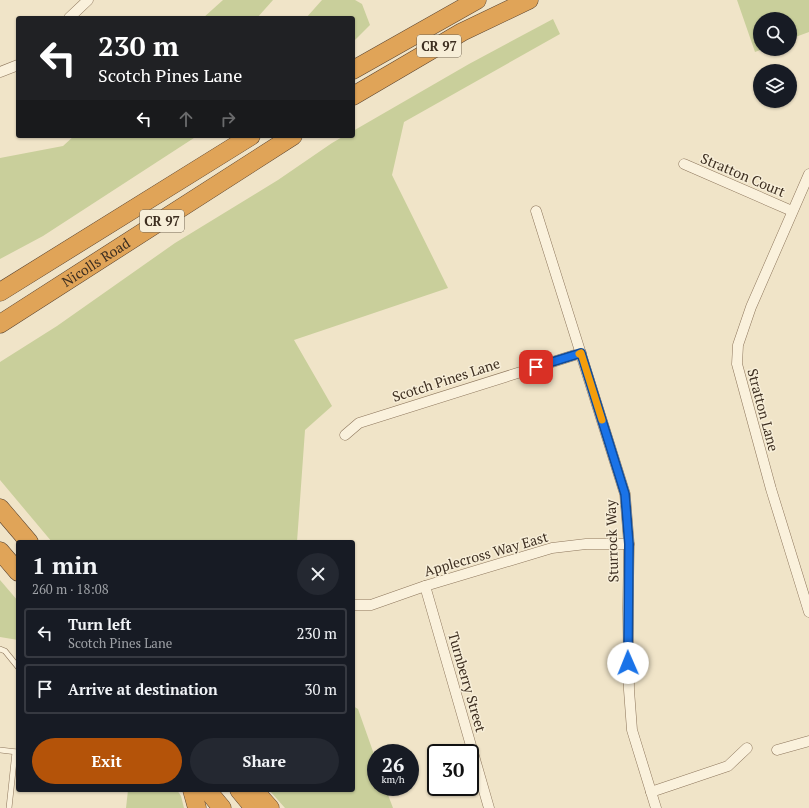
<!DOCTYPE html>
<html lang="en">
<head>
<meta charset="utf-8">
<style>
  :root { --surface:#171b24; --page:#242831; --text:#f1f3f6; --muted:#9ea1a6; --line:#363941; --accent:#b45309 }
  body { margin:0; font-family:"PT Serif",serif; background:var(--page); color:var(--text); height:100vh; display:flex; flex-direction:column; font-size:15px; white-space:nowrap }
  * { box-sizing:border-box; margin:0 }
  p { font-size:13px; color:var(--muted) }
  .icon { flex:none; width:22px; height:22px; fill:none; stroke:currentColor; stroke-width:2; stroke-linecap:round; stroke-linejoin:round }
  .map { position:relative; flex:1; overflow:hidden }
  .details { position:absolute; left:16px; top:540px; width:339px; height:252px; display:flex; flex-direction:column; background:var(--surface); border-radius:4px; box-shadow:0 1px 3px #0004 }
  .details>* { flex:none }
  .banner { position:absolute; left:16px; top:16px; width:339px; height:122px; border-radius:4px; box-shadow:0 1px 3px #0004; background:#202124; color:#fff; overflow:hidden }
  .controls { position:absolute; left:753px; top:12px; display:grid; gap:8px }
  .controls a { display:grid; place-items:center; width:44px; height:44px; border-radius:50%; background:var(--surface); box-shadow:0 1px 3px #0004; font-size:20px }
  .speed { position:absolute; left:367px; top:744px; display:flex; gap:8px; font-size:20px; font-weight:700; text-align:center }
  .speed>* { display:grid; place-content:center; width:52px; height:52px; border-radius:50%; background:var(--surface); box-shadow:0 1px 3px #0004; line-height:1 }
  .speed small { font-size:10px; font-weight:400 }
  .speed .limit { border:2px solid #111; border-radius:6px; background:#fff; color:#111 }
  .pin { position:absolute; display:grid; place-items:center; width:34px; height:34px; color:#fff; margin:-17px; border-radius:8px; box-shadow:0 2px 6px #0006 }
  .me { position:absolute; width:44px; margin:-22px; rotate:359deg; stroke-linejoin:round; filter:drop-shadow(0 0 3px #0008) }
  .turn { display:flex; align-items:center; gap:14px; height:84px; padding:0 16px; font-size:18px }
  .turn .icon { width:52px; height:52px; stroke-width:2.5 }
  .turn b { display:block; font-size:28px; line-height:34px }
  .lanes { display:flex; align-items:center; height:38px; padding:0 16px; background:#0003; justify-content:center; gap:20px; direction:ltr }
  .lanes .off { opacity:.35 }
  .round { display:grid; place-items:center; flex:none; width:42px; height:42px; border-radius:21px; background:var(--page) }
  .head { display:flex; align-items:center; justify-content:space-between; height:68px; padding:0 16px }
  h1 { font-size:24px; font-weight:600; line-height:30px }
  .primary-button { display:flex; gap:8px; margin-top:auto; padding:8px 16px }
  .primary-button a { flex:1; height:46px; border-radius:24px; background:var(--accent); color:#fff; font-size:16px; font-weight:600; line-height:46px; text-align:center }
  .primary-button a+a { background:var(--page); color:var(--text) }
  ul { padding:0; list-style:none }
  li { display:flex; align-items:center; gap:12px; height:50px; margin:0 8px 6px; padding:0 8px; border:2px solid var(--line); border-radius:4px }
  li div { flex:1 }
  li b { display:block; font-size:15px }
  li em { font-style:normal }
  .map>svg:first-child { display:block }
</style>
</head>
<body>
<div class="map">
<svg width="809" height="808" viewBox="0 0 809 808">
  <rect width="100%" height="100%" fill="#f0e4c8"/>
  <g fill="#c9cf9b">
    <polygon points="223,0 273,0 257,18 203,18"/>
    <polygon points="322,0 355,0 362,4 370,25 353,42 353,18 306,18"/>
    <polygon points="737,0 809,0 809,32 790,39 790,19 760,19 760,49 763,49 755,52"/>
    <polygon points="553,19 560,34 404,122 392,175 448,288 294,340 332,406 305,430 297,542 52,542 0,480 0,362 57,326 175,243 278,180 332,143 344,136 353,136 353,131 469,64"/>
    <polygon points="74,136 197,136 43,236 0,259 0,158 63,146"/>
    <polygon points="0,580 18,601 18,640 0,637"/>
    <polygon points="353,706 358,709 376,760 376,787 385,787 393,808 285,808 269,790 353,790"/>
    <polygon points="128,790 177,790 181,796 184,808 126,808"/>
  </g>
  <g fill="none" stroke-linecap="round" stroke-linejoin="round">
    <defs>
      <g id="lane">
        <polyline points="0,649 5,651 18,667"/>
        <polyline points="0,750 17,752"/>
        <polyline points="9,808 15,752"/>
      </g>
      <g id="street">
        <polyline points="69,18 88,0"/>
        <polyline points="0,72 18,65"/>
        <polyline points="684,164 792,211"/>
        <polyline points="809,174 751,307 738,345 737,364 771,489 809,612"/>
        <polyline points="536,211 625,494 629,544 628,608 629,690 632,730 656,808"/>
        <polyline points="345,435 359,423 581,353"/>
        <polyline points="425,586 489,808"/>
        <polyline points="353,605 371,605 425,586 552,548 586,544 629,544"/>
        <polyline points="777,750 809,741"/>
        <polyline points="651,792 728,766 747,748"/>
      </g>
      <g id="highway">
        <polyline points="353,70 477,0"/>
        <polyline points="353,96 462,32 529,0"/>
        <polyline points="0,292 251,136"/>
        <path id="s1" d="M0 324 293 136"/>
        <polyline points="0,508 29,542"/>
        <polyline points="0,551 18,572"/>
        <polyline points="192,790 197,808"/>
        <polyline points="207,790 222,808"/>
        <polyline points="239,790 254,808"/>
        <polyline points="254,790 270,808"/>
      </g>
    </defs>
    <use href="#lane" stroke="#8d765c" stroke-width="6"/>
    <use href="#street" stroke="#8d765c" stroke-width="11"/>
    <use href="#highway" stroke="#5b4430" stroke-width="19"/>
    <use href="#lane" stroke="#faf1dc" stroke-width="5"/>
    <use href="#street" stroke="#faf1dc" stroke-width="10"/>
    <use href="#highway" stroke="#e0a458" stroke-width="18"/>
  </g>
  <g fill="none" stroke-linecap="round" stroke-linejoin="round">
    <defs>
      <polyline id="route" points="536,367 581,353 625,494 629,544 628,663"/>
    </defs>
    <use href="#route" stroke="#114b97" stroke-width="10"/>
    <use href="#route" stroke="#1a73e8" stroke-width="7"/>
    <polyline stroke="#f59e0b" stroke-width="7" points="579,354 581,353 602,420"/>
  </g>
  <g text-anchor="middle" stroke-width="3" stroke-linejoin="round" paint-order="stroke">
    <g fill="#f7eed8" stroke="#756857" stroke-width="1">
      <rect x="417" y="35" width="44" height="22" rx="3"/>
      <rect x="140" y="210" width="44" height="22" rx="3"/>
    </g>
    <g font-size="13" font-weight="bold" fill="#3d2e20">
      <text x="439" y="51">CR 97</text>
      <text x="162" y="226">CR 97</text>
    </g>
    <g font-size="14" fill="#3d2e20" stroke="#f7eed8">
      <text transform="translate(743 175) rotate(23)" y="5">Stratton Court</text>
      <text dy="5" stroke="none"><textPath href="#s1" startOffset="114">Nicolls Road</textPath></text>
      <text transform="translate(446 380) rotate(-18)" y="5">Scotch Pines Lane</text>
      <text transform="translate(763 410) rotate(75)" y="5">Stratton Lane</text>
      <text transform="translate(612 541) rotate(-92)" y="5">Sturrock Way</text>
      <text transform="translate(486 554) rotate(-16)" y="5">Applecross Way East</text>
      <text transform="translate(467 682) rotate(74)" y="5">Turnberry Street</text>
    </g>
  </g>
</svg>
<div class="controls">
<a><svg class="icon" aria-label="search" viewBox="0 0 24 24"><circle cx="10" cy="10" r="6"/><path d="M15 15l6 6"/></svg></a>
<a><svg class="icon" aria-label="layers" viewBox="0 0 24 24"><path d="M12 4l9 5-9 5-9-5zM3 14l9 5 9-5"/></svg></a>
</div>
<div class="speed"><div>26<small>km/h</small></div><div class="limit">30</div></div>
<div class="pin" style="left:536px;top:367px;background:#d93025"><svg class="icon" aria-label="arrive" viewBox="0 0 24 24"><path d="M6 21V4h12l-3 4 3 4H6"/></svg></div>
<svg class="me" style="left:628px;top:663px" viewBox="-20 -20 40 40"><circle r="19" fill="#fff"/><path d="M0-13L10 11 0 6-10 11z" fill="#1a73e8"/></svg>
<div class="banner">
<div class="turn"><svg class="icon" aria-label="left" viewBox="0 0 24 24"><path d="M17 20v-9H6M10 6l-5 5 5 5"/></svg><div><b>230 m</b>Scotch Pines Lane</div></div>
<div class="lanes"><svg class="icon" aria-label="left" viewBox="0 0 24 24"><path d="M17 20v-9H6M10 6l-5 5 5 5"/></svg><svg class="icon off" aria-label="ahead" viewBox="0 0 24 24"><path d="M12 20V5M6 11l6-6 6 6"/></svg><svg class="icon off" aria-label="right" viewBox="0 0 24 24"><path d="M7 20v-9h11M14 6l5 5-5 5"/></svg></div>
</div>
<section class="details">
<div class="head"><div><h1>1 min</h1><p>260 m · 18:08</p></div><a class="round"><svg class="icon" aria-label="close" viewBox="0 0 24 24"><path d="M6 6l12 12M18 6L6 18"/></svg></a></div>
<ul>
<li><svg class="icon" aria-label="left" viewBox="0 0 24 24"><path d="M17 20v-9H6M10 6l-5 5 5 5"/></svg><div><b>Turn left</b><p>Scotch Pines Lane</p></div><em>230 m</em></li>
<li><svg class="icon" aria-label="arrive" viewBox="0 0 24 24"><path d="M6 21V4h12l-3 4 3 4H6"/></svg><div><b>Arrive at destination</b></div><em>30 m</em></li>
</ul>
<div class="primary-button"><a>Exit</a><a>Share</a></div>
</section>
</div>
</body>
</html>
